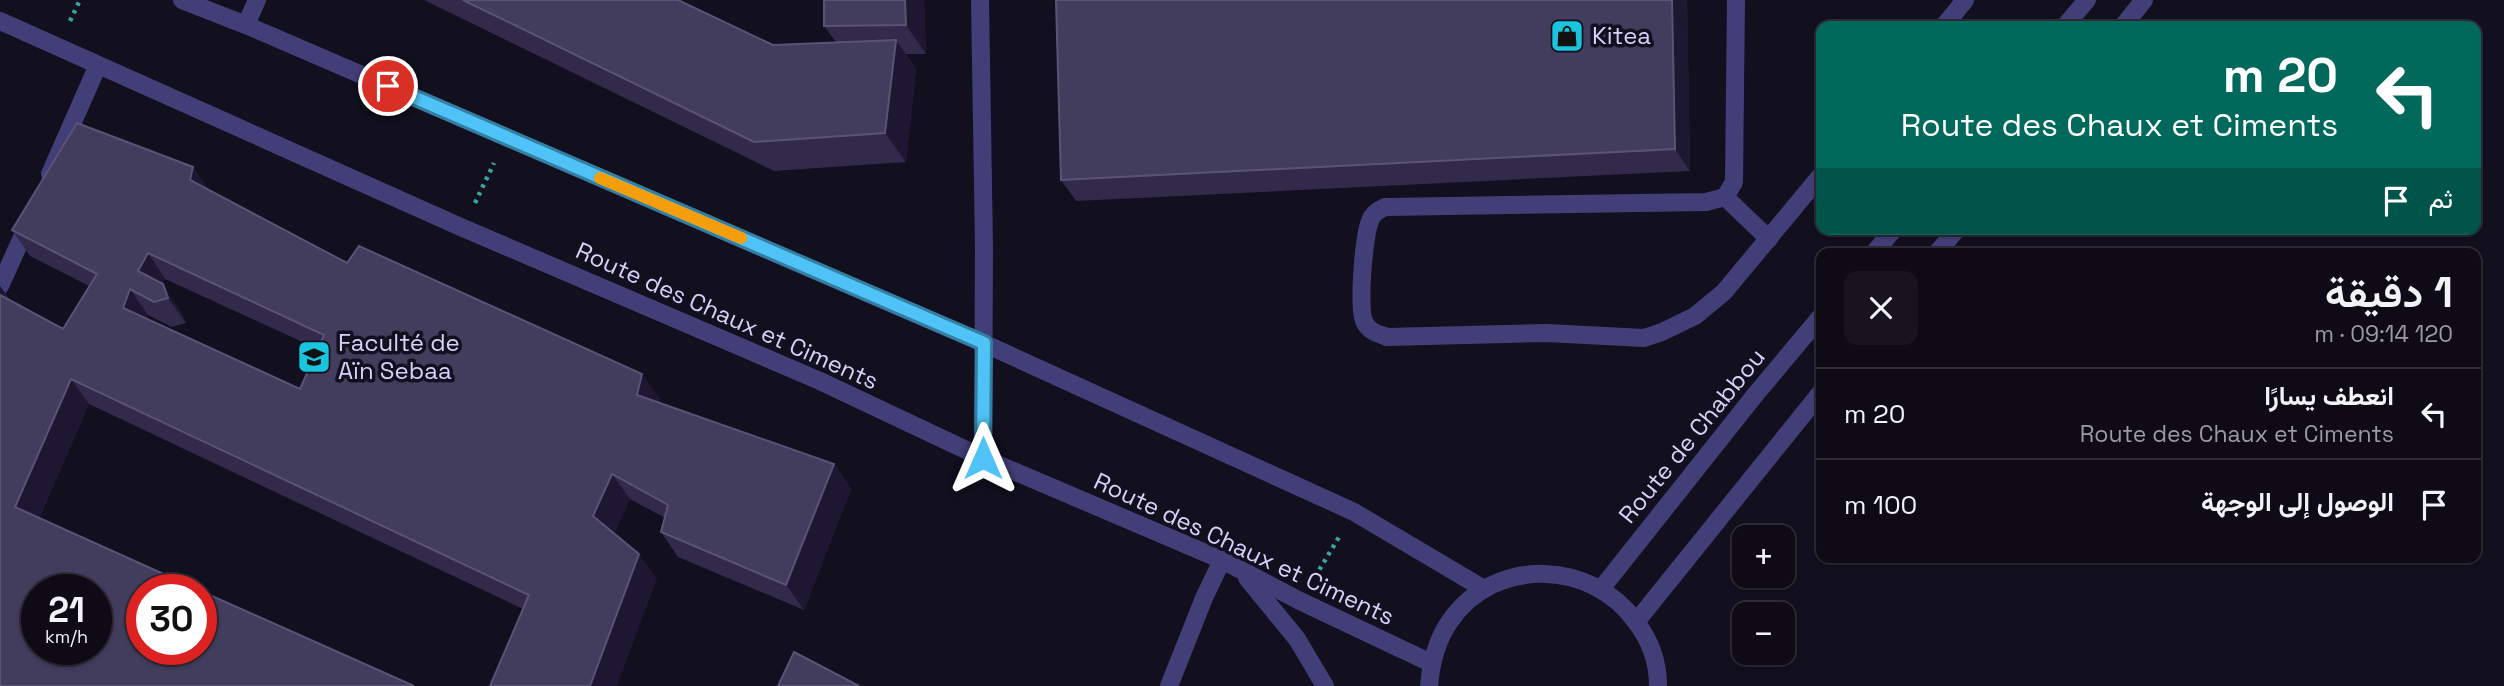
<!DOCTYPE html>
<html lang="ar">
<head>
<meta charset="utf-8">
<style>
  :root { --surface:#0e0b16; --page:#17141f; --text:#f1f3f6; --muted:#9b9ba1; --line:#2e2b35 }
  body { margin:0; font-family:"Space Grotesk",Vazirmatn,sans-serif; background:var(--page); color:var(--text); direction:rtl; height:100vh; display:flex; flex-direction:column; font-size:26px; white-space:nowrap }
  * { box-sizing:border-box; margin:0 }
  p { font-size:23px; color:var(--muted) }
  .icon { flex:none; width:38px; height:38px; fill:none; stroke:currentColor; stroke-width:2; stroke-linecap:round; stroke-linejoin:round }
  .map { position:relative; flex:1; overflow:hidden; direction:ltr }
  .sheet { position:absolute; left:1816px; top:248px; width:665px; height:315px; display:flex; flex-direction:column; background:var(--surface); border-radius:14px; box-shadow:0 2px 5px #0004,0 0 0 2px var(--line); direction:rtl }
  .sheet>* { flex:none }
  .top-card { position:absolute; left:1816px; top:21px; width:665px; height:214px; border-radius:14px; box-shadow:0 2px 5px #0004,0 0 0 2px var(--line); direction:rtl; background:#00695c; color:#fff; overflow:hidden }
  .buttons { position:absolute; left:1732px; top:525px; display:grid; gap:14px }
  .buttons a { display:grid; place-items:center; width:63px; height:63px; border-radius:14px; background:var(--surface); box-shadow:0 2px 5px #0004,0 0 0 2px var(--line); font-size:35px }
  .speed { position:absolute; left:21px; top:574px; display:flex; gap:14px; font-size:35px; font-weight:700; text-align:center }
  .speed>* { display:grid; place-content:center; width:91px; height:91px; border-radius:50%; background:var(--surface); box-shadow:0 2px 5px #0004,0 0 0 2px var(--line); line-height:1 }
  .speed small { font-size:18px; font-weight:400 }
  .speed .limit { border:10px solid #d22; background:#fff; color:#111 }
  .pin { position:absolute; display:grid; place-items:center; width:60px; height:60px; color:#fff; margin:-30px; border:4px solid #fff; border-radius:50%; box-shadow:0 2px 7px #0007 }
  .me { position:absolute; width:77px; margin:-38px; rotate:0deg; stroke-linejoin:round; filter:drop-shadow(0 0 5px #0008) }
  .turn { display:flex; align-items:center; gap:24px; height:147px; padding:0 28px; font-size:32px }
  .turn .icon { width:91px; height:91px; stroke-width:2.5 }
  .turn b { display:block; font-size:49px; line-height:60px }
  .then { display:flex; align-items:center; height:66px; padding:0 28px; background:#0003; gap:14px; font-size:26px }
  .round { display:grid; place-items:center; flex:none; width:74px; height:74px; border-radius:14px; background:var(--page) }
  .head { display:flex; align-items:center; justify-content:space-between; height:119px; padding:0 28px }
  h1 { font-size:42px; font-weight:600; line-height:52px }
  ul { padding:0; list-style:none }
  li { display:flex; align-items:center; gap:21px; height:91px; padding:0 28px; border-top:2px solid var(--line) }
  li div { flex:1 }
  li b { display:block; font-size:26px }
  li em { font-style:normal }
  .map>svg:first-child { display:block }
</style>
</head>
<body>
<div class="map">
<svg width="2504" height="686" viewBox="0 0 2504 686">
  <rect width="100%" height="100%" fill="#120f1e"/>
  <g fill="none" stroke-linecap="round" stroke-linejoin="round">
    <g stroke="#3aa4a1" stroke-width="4.5" stroke-dasharray="3.5 5" stroke-linecap="butt">
      <polyline points="70,21 80,0"/>
      <polyline points="475,203 494,163"/>
      <polyline points="1315,577 1339,537"/>
    </g>
    <g stroke="#423f78" stroke-width="18">
      <path d="M1736 0 1734 182 1725 197 1706 202 1385 207C1378 210 1372 214 1370 221 1364 235 1357 312 1365 323 1370 332 1379 334 1387 337L1547 333 1644 338 1662 332 1695 316 1724 292 1822 174"/>
      <polyline points="1944,26 1965,0"/>
      <polyline points="50,174 98,65"/>
      <polyline points="1725,197 1769,239"/>
      <polyline points="0,286 29,222"/>
      <polyline points="1169,686 1204,598 1222,560"/>
    </g>
    <g stroke="#423f78" stroke-width="18">
      <polyline points="980,0 984,247 983,458"/>
      <polyline points="246,25 257,0"/>
    </g>
    <g stroke="#423f78" stroke-width="18">
      <polyline points="182,0 246,25 983,343 1354,512 1484,589"/>
      <polyline points="0,21 463,228 820,381 983,458 1222,560 1300,601 1431,663"/>
      <polyline points="2065,26 2087,0"/>
      <polyline points="2123,26 2144,0"/>
      <polyline points="1873,254 1894,229"/>
      <polyline points="1936,254 1957,229"/>
      <polyline points="1247,578 1297,639 1325,686"/>
      <polyline points="1601,589 1755,395 1822,315"/>
      <polyline points="1636,622 1822,391"/>
      <path d="M1429 686C1431 663 1436 641 1450 621 1495 556 1592 560 1636 622 1650 640 1658 663 1658 686"/>
    </g>
  </g>
  <g fill="#312a4a" fill-rule="evenodd">
    <polygon points="424,0 678,0 773,45 836,42 824,26 824,0 924,0 926,54 906,54 916,69 906,162 774,171"/>
    <polygon points="1687,0 1690,171 1076,201 1061,180"/>
    <path d="M210 190 347 263 660 399 659 403 834 464 851 489 804 610 678 557 661 532 665 518 630 499 614 533 657 579 523 609 89 404 39 518 0 686V286L8 297V299L63 329 89 286 30 256 12 230ZM165 279 318 349 300 389 146 319 148 315 172 327 186 323 180 310 162 284Z"/>
  </g>
  <g fill="#1d1731">
    <polygon points="905,0 924,0 926,54 906,25"/>
    <polygon points="1672,0 1687,0 1690,171 1675,149"/>
    <polygon points="896,40 916,69 906,162 885,133"/>
    <polygon points="193,167 211,192 190,180"/>
    <polygon points="148,253 165,279 155,296 138,271"/>
    <polygon points="163,284 180,310 186,323 168,298"/>
    <polygon points="0,286 8,297 3,313 0,309"/>
    <polygon points="130,289 148,315 140,333 123,308"/>
    <polygon points="642,374 660,399 654,421 637,395"/>
    <polygon points="71,379 89,404 32,533 15,507"/>
    <polygon points="834,464 851,489 804,610 786,585"/>
    <polygon points="612,474 630,499 611,541 593,516"/>
    <polygon points="639,554 657,579 617,686 590,686"/>
  </g>
  <g fill="#423c5d" stroke="#5a5376" stroke-width="2" fill-rule="evenodd">
    <polygon points="463,0 678,0 773,45 896,40 885,133 754,142"/>
    <polygon points="824,0 905,0 906,25 824,26"/>
    <polygon points="1056,0 1672,0 1675,149 1061,180"/>
    <path d="M77 123 193 167 190 180 347 263 359 246 642 374 637 395 834 464 786 585 661 532 668 505 612 474 593 516 639 554 590 686H490L529 595 71 379 15 507 199 590H142V649H201V591L414 686H0V295L63 329 97 274 12 230ZM148 253 324 335 300 389 123 308 130 289 154 302 168 298 163 284 138 271ZM37 590H96V649H37Z"/>
    <polygon points="794,652 859,686 778,686"/>
  </g>
  <g fill="none" stroke-linecap="round" stroke-linejoin="round">
    <defs>
      <polyline id="route" points="388,86 984,343 983,458"/>
    </defs>
    <use href="#route" stroke="#337fa1" stroke-width="18"/>
    <use href="#route" stroke="#4fc3f7" stroke-width="12"/>
    <polyline stroke="#f59e0b" stroke-width="12" points="600,178 741,238"/>
  </g>
  <defs>
    <symbol id="shop-square" viewBox="-11 -11 22 22"><rect x="-9" y="-9" width="18" height="18" rx="4" fill="#19c5de" stroke="#120f1e"/><path d="M-5-2.5h2.3a2.7 3.5 0 0 1 5.4 0H5L5.5 6h-11ZM-1.5-2.5h3a1.5 2.3 0 0 0-3 0Z" fill="#111"/></symbol>
    <symbol id="university-square" viewBox="-11 -11 22 22"><rect x="-9" y="-9" width="18" height="18" rx="4" fill="#19c5de" stroke="#120f1e"/><path d="M0-5L7-2L0 1L-7-2ZM-4 1L0 2.5L4 1V4Q0 6-4 4Z" fill="#111"/></symbol>
  </defs>
  <g fill-rule="evenodd">
    <use href="#shop-square" x="1548" y="17" width="38" height="38"/>
    <use href="#university-square" x="295" y="338" width="38" height="38"/>
  </g>
  <g text-anchor="middle" stroke-width="7" stroke-linejoin="round" paint-order="stroke">
    <g font-size="24" fill="#d7d1fa" stroke="#120f1e" text-anchor="start">
      <text x="1592" y="44">Kitea</text>
      <text x="338" y="351">Faculté de<tspan x="338" dy="28">Aïn Sebaa</tspan></text>
    </g>
    <g font-size="24" fill="#d7d1fa" stroke="#120f1e">
      <text transform="translate(727 316) rotate(24)" y="8">Route des Chaux et Ciments</text>
      <text transform="translate(1692 436) rotate(-51)" y="8">Route de Chabbou</text>
      <text transform="translate(1244 549) rotate(25)" y="8">Route des Chaux et Ciments</text>
    </g>
  </g>
</svg>
<div class="buttons">
<a>+</a>
<a>−</a>
</div>
<div class="speed"><div>21<small>km/h</small></div><div class="limit">30</div></div>
<div class="pin" style="left:388px;top:86px;background:#d93025"><svg class="icon" aria-label="arrive" viewBox="0 0 24 24"><path d="M6 21V4h12l-3 4 3 4H6"/></svg></div>
<svg class="me" style="left:983px;top:458px" viewBox="-20 -20 40 40"><path d="M0-17L14 15 0 8-14 15z" fill="#4fc3f7" stroke="#fff" stroke-width="4"/></svg>
<div class="top-card">
<div class="turn"><svg class="icon" aria-label="left" viewBox="0 0 24 24"><path d="M17 20v-9H6M10 6l-5 5 5 5"/></svg><div><b>20 m</b>Route des Chaux et Ciments</div></div>
<div class="then">ثم<svg class="icon" aria-label="arrive" viewBox="0 0 24 24"><path d="M6 21V4h12l-3 4 3 4H6"/></svg></div>
</div>
<section class="sheet">
<div class="head"><div><h1>1 دقيقة</h1><p>120 m · 09:14</p></div><a class="round"><svg class="icon" aria-label="close" viewBox="0 0 24 24"><path d="M6 6l12 12M18 6L6 18"/></svg></a></div>
<ul>
<li><svg class="icon" aria-label="left" viewBox="0 0 24 24"><path d="M17 20v-9H6M10 6l-5 5 5 5"/></svg><div><b>انعطف يسارًا</b><p>Route des Chaux et Ciments</p></div><em>20 m</em></li>
<li><svg class="icon" aria-label="arrive" viewBox="0 0 24 24"><path d="M6 21V4h12l-3 4 3 4H6"/></svg><div><b>الوصول إلى الوجهة</b></div><em>100 m</em></li>
</ul>
</section>
</div>
</body>
</html>
